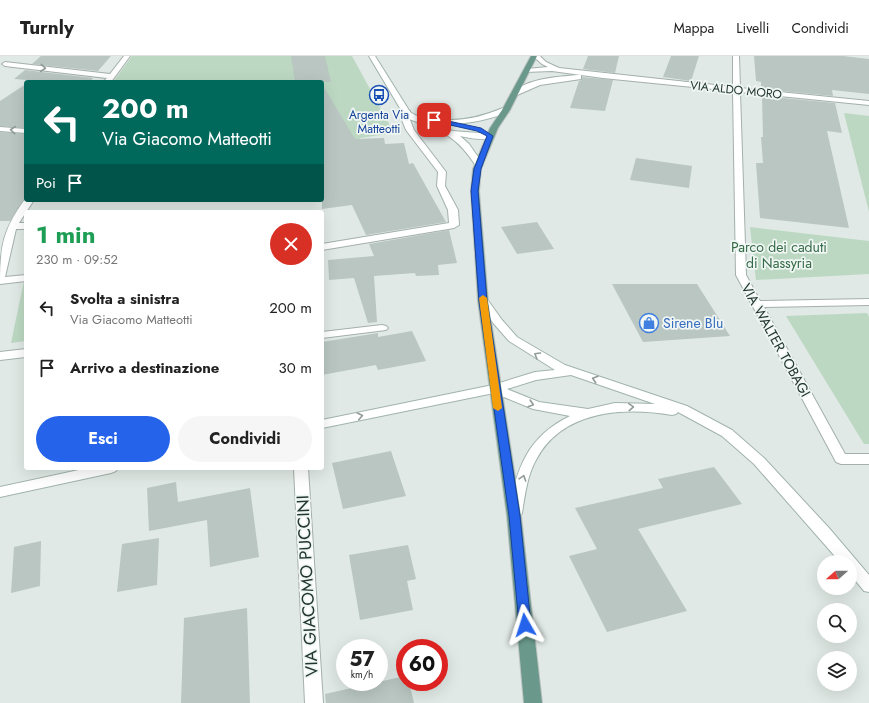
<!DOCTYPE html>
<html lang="it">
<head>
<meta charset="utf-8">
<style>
  :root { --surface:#fff; --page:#f6f6f6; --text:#222; --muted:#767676; --line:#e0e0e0; --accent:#2563eb }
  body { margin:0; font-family:Jost,sans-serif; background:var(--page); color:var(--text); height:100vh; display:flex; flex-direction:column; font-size:15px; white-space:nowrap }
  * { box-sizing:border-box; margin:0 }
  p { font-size:13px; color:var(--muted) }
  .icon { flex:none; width:22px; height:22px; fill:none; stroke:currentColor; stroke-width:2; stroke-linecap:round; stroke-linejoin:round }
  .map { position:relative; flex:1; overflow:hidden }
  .panel { position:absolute; left:24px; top:154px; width:300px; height:260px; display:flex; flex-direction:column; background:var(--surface); border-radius:4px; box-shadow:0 4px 16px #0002 }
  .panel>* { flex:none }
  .hud { position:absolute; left:24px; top:24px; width:300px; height:122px; border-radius:4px; box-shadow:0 4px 16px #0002; background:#00695c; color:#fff; overflow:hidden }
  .needle { width:26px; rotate:249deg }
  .tools { position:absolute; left:817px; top:499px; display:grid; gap:8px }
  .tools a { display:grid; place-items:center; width:40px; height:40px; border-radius:50%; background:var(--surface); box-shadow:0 4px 16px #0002; font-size:20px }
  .speed { position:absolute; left:336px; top:583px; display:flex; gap:8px; font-size:20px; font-weight:700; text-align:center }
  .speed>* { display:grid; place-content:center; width:52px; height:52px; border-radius:50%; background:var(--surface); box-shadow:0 4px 16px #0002; line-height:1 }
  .speed small { font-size:10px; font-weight:400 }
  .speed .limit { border:6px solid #d22; background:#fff; color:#111 }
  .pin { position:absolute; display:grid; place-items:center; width:34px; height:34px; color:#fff; margin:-17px; border-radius:8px; box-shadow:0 2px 6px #0006 }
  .me { position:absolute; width:44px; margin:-22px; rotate:354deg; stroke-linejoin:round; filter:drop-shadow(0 0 3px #0008) }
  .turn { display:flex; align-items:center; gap:14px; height:84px; padding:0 12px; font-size:18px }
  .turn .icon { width:52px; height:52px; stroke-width:2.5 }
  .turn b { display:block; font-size:28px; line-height:34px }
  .then { display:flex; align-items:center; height:38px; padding:0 12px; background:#0003; gap:8px; font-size:15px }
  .round { display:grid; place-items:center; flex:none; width:42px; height:42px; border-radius:21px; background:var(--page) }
  .overview { display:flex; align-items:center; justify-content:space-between; height:68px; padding:0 12px }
  h1 { font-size:24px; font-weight:700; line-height:30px; color:#1e9e55 }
  .button { display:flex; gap:8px; margin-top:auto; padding:8px 12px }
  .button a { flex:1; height:46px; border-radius:24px; background:var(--accent); color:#fff; font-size:16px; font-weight:700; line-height:46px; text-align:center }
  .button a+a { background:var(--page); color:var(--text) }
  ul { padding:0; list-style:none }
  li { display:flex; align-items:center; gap:12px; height:60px; padding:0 12px }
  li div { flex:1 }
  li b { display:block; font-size:15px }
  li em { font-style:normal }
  header { display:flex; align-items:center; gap:24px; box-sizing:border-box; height:56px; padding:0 20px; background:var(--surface); border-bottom:1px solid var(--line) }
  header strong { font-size:19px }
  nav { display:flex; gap:22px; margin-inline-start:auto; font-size:14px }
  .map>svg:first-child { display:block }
</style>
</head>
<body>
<header>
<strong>Turnly</strong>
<nav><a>Mappa</a><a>Livelli</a><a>Condividi</a></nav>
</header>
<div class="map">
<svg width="869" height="647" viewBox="0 0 869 647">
  <rect width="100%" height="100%" fill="#e0e9e5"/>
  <g fill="#bcd8c2">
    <polygon points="132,0 352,0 394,77 360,82 360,87 322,89 322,26 113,26"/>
    <polygon points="844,57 869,60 869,156"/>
    <polygon points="750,171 869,185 869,218 756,224"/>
    <polygon points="26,215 26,285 11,287"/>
    <polygon points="867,257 869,261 869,388 864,388 786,260"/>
  </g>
  <g fill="#b9c6c1">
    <polygon points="41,0 111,0 98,15 32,8"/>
    <polygon points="291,0 325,0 331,26 295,26"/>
    <polygon points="588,0 619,0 615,17 583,13"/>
    <polygon points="671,0 699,0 691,25 663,21"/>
    <polygon points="754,0 843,0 869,3 869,38 832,34 833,40 761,33 761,26 756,25"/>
    <polygon points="25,14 93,22 90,26 54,26 14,23"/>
    <polygon points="582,21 613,24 605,55 570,52 579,25 582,24"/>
    <polygon points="26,28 26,72 0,70 0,45"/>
    <polygon points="322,28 355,83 384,82 385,88 404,87 409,108 413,107 446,166 366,179 352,149 322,153"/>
    <polygon points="762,40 835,47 842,77 827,75 849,172 760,162 756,107 763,107 761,81 763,81"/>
    <polygon points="0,76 26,78 26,141 10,165 0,165"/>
    <polygon points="636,102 692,110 689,132 630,124"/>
    <polygon points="537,166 554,193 517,198 501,171"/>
    <polygon points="449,174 457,207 438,209 439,219 416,220 415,217 374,220 377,266 368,267 354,222 329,224 328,204 374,200 369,188"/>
    <polygon points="612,228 697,228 730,280 643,286"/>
    <polygon points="412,275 426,305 378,314 376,309 322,319 322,286 378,277 378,281"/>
    <polygon points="391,395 406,440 343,453 332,407"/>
    <polygon points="714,411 742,448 638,473 687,555 607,576 569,500 597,493 575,452 663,432 658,423"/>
    <polygon points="176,426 178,446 250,432 259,501 210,511 207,464 149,475 147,432"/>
    <polygon points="159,482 157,529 117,536 122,488"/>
    <polygon points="41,485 40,530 11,537 14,491"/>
    <polygon points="408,489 416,523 407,525 413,554 360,564 349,499"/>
    <polygon points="247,552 250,647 181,647 184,562"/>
    <polygon points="405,620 405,626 409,626 414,647 326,647 325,638"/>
  </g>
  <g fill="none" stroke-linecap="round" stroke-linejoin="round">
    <defs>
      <g id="street">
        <polygon points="124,0 130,0 111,26 103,26 107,22 5,10 2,8 5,6 110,18"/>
        <polygon points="533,0 540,0 546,6 559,12 733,31 733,0 739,0 740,32 869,45 869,49 740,36 746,219 760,245 869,243 869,249 764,251 845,398 869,398 869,408 841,408 836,406 736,219 733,35 603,22 552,15 525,16 525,14 527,13 548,11 542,8"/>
        <path d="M578 19H581V23L540 29 515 40 511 38C527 22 557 21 578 19Z"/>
        <polygon points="404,55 410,55 410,64 414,74 446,116 445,130 458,154 459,169 454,172 322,194 322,188 449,167 448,154 437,130 438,116 406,74 402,64"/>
        <polygon points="0,71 26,73 26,77 0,75"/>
        <path d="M26 142V144H34L19 167H26V173H16L5 221 26 219V225L0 228C0 190 3 173 26 142Z"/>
        <polygon points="382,269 386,270 388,272 386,274 322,282 322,276"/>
        <polygon points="26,293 26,301 0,304 0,296"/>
        <polygon points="294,412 308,412 323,647 305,647"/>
      </g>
      <g id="secondary">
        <path d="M369 0H375L410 56 415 59 427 64C432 59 444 64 451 64 470 64 486 59 503 52H509V56C484 65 461 70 434 67L452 75 493 78 494 80C487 86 469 82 460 80L469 88 483 108 482 110H476C456 79 442 75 409 63L404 59Z"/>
        <path d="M483 242 487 243 502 264 517 281 565 309 687 350 732 374 764 402 829 472 869 519V536L864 535 850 518V506H840L754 408 722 380 678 356 676 358 672 359C624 351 562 354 536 404 527 420 525 439 522 457L520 461 515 462 510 461 508 457C517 412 527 381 570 360L533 353 494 337 322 372V364L493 329 535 316 555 314 509 285 494 268 478 245ZM571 319 655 348 615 347 588 353 539 346 507 333 536 324Z"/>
        <polygon points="88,412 118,412 116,415 111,417 0,441 0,431"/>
      </g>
      <polygon id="primary" points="531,0 537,0 510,54 498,72 481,113 479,135 488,245 521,460 542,647 524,647 507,460 478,245 471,135 473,113 490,72 502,54"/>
    </defs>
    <use href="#street" stroke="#a4b0ab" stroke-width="2"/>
    <use href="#secondary" stroke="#a1b3ac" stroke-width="2"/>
    <use href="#primary" stroke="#bdc3c1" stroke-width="2"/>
    <use href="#street" fill="#fff" fill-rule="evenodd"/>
    <use href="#secondary" fill="#fff" fill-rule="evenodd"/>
    <use href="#primary" fill="#6a998b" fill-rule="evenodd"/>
  </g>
  <defs><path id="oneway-chevron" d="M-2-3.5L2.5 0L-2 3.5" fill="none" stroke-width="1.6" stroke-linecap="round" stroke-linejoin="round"/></defs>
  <g stroke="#919b98">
    <use href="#oneway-chevron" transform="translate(43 12) rotate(6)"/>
    <use href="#oneway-chevron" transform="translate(13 74) rotate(-175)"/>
    <use href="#oneway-chevron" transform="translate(537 299) rotate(-149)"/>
    <use href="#oneway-chevron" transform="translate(595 323) rotate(-162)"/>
    <use href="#oneway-chevron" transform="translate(531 348) rotate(18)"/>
    <use href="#oneway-chevron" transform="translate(631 351) rotate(-3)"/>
    <use href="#oneway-chevron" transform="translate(360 360) rotate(-12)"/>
    <use href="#oneway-chevron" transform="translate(523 422) rotate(-72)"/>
  </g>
  <polygon fill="#2563eb" stroke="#184099" points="434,62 481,72 493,80 481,113 478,135 487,245 520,460 531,569 529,573 525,574 521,573 519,569 509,460 479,245 471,135 474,113 487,80 477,75 432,65 431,64"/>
  <polygon fill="#f59e0b" points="483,239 487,242 502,352 498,355 493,352 479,242"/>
  <defs>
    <symbol id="bus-ring" viewBox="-11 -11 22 22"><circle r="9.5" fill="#f0f6f3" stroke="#1a4fb4" stroke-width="1.5"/><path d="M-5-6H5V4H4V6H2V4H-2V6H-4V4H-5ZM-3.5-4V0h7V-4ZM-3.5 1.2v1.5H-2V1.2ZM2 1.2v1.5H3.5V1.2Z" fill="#1a4fb4"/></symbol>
    <symbol id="shop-ring" viewBox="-11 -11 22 22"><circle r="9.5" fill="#f0f6f3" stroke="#3f7fe0" stroke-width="1.5"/><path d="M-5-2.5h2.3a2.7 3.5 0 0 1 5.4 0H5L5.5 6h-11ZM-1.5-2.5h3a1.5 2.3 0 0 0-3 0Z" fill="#3f7fe0"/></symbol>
  </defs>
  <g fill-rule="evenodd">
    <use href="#bus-ring" x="368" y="28" width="22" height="22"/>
    <use href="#shop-ring" x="638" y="256" width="22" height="22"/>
  </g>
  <g text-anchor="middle" stroke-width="3.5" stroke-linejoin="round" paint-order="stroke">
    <g font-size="12" fill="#233731" stroke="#f0f6f3">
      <text transform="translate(736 34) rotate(6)" y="4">VIA ALDO MORO</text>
    </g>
    <g font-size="12" fill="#164399" stroke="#f0f6f3">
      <text x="379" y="63">Argenta Via<tspan x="379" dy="14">Matteotti</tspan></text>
    </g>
    <g font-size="14" fill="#336945" stroke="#f0f6f3">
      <text x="779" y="196">Parco dei caduti<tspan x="779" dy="16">di Nassyria</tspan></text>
    </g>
    <g font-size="14" fill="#366cbe" stroke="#f0f6f3" text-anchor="start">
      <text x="663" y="272">Sirene Blu</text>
    </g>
    <g font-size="14" fill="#233731" stroke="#f0f6f3">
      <text transform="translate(776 284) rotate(61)" y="5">VIA WALTER TOBAGI</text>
    </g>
    <g font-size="17" fill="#233731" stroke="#f0f6f3">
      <text transform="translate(307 530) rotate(-93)" y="6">VIA GIACOMO PUCCINI</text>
    </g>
  </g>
</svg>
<div class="tools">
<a><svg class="needle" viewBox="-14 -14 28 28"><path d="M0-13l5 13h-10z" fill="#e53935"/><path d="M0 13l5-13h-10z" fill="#767676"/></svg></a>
<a><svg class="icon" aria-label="search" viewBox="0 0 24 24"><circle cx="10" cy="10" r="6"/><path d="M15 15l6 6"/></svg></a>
<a><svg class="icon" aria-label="layers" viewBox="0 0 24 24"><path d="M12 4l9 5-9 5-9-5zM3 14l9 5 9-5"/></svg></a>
</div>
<div class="speed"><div>57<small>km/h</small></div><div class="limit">60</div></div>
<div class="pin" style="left:434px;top:64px;background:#d93025"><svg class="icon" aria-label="arrive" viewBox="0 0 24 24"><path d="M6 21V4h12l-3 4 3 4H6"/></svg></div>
<svg class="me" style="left:525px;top:569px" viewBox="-20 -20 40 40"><path d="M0-17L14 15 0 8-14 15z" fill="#2563eb" stroke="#fff" stroke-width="4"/></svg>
<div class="hud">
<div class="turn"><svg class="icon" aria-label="left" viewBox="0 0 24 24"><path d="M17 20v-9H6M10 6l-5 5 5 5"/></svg><div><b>200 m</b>Via Giacomo Matteotti</div></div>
<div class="then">Poi<svg class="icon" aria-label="arrive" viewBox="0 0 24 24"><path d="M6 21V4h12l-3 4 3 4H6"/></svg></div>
</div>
<section class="panel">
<div class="overview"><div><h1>1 min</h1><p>230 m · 09:52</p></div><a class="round" style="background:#d93025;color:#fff"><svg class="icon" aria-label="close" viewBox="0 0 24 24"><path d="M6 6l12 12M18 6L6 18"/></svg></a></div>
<ul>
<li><svg class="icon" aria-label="left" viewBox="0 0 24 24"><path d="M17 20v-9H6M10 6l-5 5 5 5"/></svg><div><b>Svolta a sinistra</b><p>Via Giacomo Matteotti</p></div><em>200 m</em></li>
<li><svg class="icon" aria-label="arrive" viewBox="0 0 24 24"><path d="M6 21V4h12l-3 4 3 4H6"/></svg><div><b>Arrivo a destinazione</b></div><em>30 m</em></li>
</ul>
<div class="button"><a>Esci</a><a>Condividi</a></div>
</section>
</div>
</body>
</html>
